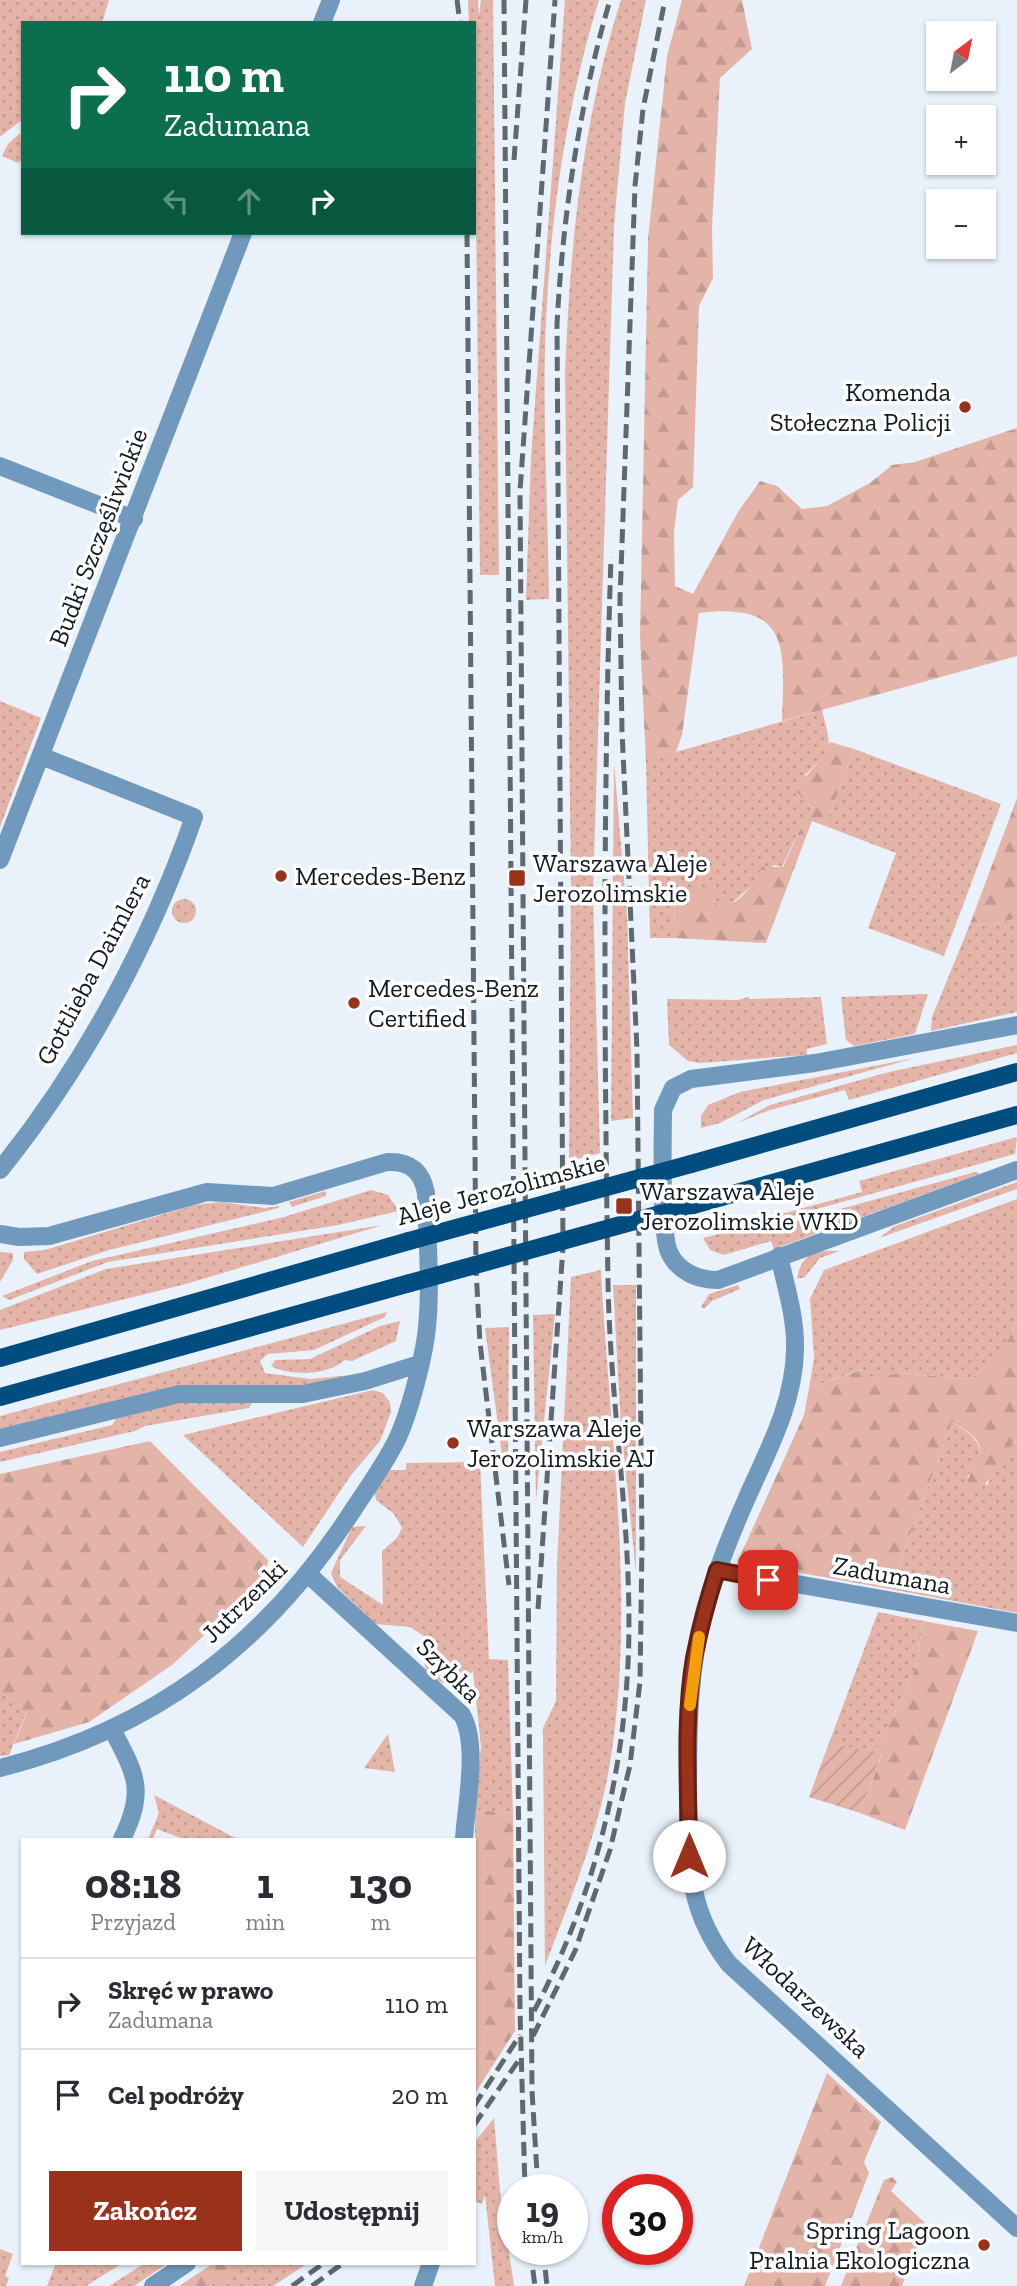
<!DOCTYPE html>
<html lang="pl">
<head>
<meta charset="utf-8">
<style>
  :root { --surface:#fff; --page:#f7f7f7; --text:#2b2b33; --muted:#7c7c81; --line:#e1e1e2; --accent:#9a311b }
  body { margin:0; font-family:"Zilla Slab",serif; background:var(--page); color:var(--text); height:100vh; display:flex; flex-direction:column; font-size:26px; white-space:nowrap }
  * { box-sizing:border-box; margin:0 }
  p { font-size:23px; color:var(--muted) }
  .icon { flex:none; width:38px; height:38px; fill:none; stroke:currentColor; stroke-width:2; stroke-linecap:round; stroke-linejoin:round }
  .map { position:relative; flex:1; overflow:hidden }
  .panel { position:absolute; left:21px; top:1838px; width:455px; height:427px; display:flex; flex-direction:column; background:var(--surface); border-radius:0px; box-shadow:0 2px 5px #0004 }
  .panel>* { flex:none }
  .top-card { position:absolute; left:21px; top:21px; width:455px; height:214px; border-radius:0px; box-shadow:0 2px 5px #0004; background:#0b6e4f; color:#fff; overflow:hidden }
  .needle { width:46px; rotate:32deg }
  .fabs { position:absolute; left:926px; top:21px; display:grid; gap:14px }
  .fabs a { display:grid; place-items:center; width:70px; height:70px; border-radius:0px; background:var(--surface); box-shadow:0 2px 5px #0004; font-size:35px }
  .speed { position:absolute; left:497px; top:2174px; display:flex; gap:14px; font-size:35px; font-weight:700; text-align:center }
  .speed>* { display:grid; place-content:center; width:91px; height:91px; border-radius:50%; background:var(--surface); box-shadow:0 2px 5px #0004; line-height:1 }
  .speed small { font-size:18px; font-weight:400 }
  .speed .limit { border:10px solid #d22; background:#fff; color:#111 }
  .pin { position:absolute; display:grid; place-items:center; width:60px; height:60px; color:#fff; margin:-30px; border-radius:14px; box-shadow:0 4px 10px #0006 }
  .me { position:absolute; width:77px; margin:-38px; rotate:0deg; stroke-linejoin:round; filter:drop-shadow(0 0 5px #0008) }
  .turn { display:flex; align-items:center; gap:24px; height:147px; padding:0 28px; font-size:32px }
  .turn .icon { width:91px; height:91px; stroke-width:2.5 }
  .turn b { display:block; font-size:49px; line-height:60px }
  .lanes { display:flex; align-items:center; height:66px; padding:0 28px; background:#0003; justify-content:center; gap:35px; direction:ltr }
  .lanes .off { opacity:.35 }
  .eta { display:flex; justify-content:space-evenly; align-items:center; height:119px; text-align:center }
  .eta b { font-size:42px; font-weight:700; line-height:49px }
  .button { display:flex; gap:14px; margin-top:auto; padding:14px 28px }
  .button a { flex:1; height:80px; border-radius:0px; background:var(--accent); color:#fff; font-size:28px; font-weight:700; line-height:80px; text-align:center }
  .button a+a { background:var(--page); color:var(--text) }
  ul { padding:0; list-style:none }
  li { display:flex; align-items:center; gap:21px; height:91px; padding:0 28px; border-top:2px solid var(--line) }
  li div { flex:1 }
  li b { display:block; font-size:26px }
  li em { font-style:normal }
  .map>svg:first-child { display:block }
</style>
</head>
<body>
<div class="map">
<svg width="1017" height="2286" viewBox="0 0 1017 2286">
  <defs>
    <pattern id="grass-dots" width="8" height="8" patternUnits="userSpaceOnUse" patternTransform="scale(1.75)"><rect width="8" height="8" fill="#e4b4a9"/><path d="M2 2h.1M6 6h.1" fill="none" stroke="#c39a91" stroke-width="1.8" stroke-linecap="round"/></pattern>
    <pattern id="forest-firs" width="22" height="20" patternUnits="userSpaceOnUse" patternTransform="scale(1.75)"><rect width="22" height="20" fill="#e4b4a9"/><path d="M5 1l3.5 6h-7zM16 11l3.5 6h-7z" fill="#c39a91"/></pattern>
    <pattern id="garden-furrows" width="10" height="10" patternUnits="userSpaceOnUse" patternTransform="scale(1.75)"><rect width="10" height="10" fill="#e4b4a9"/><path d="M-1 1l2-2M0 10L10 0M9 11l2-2" fill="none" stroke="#c39a91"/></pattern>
  </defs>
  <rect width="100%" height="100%" fill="#e9f2fb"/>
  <g fill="url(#grass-dots)">
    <polygon points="0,0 109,0 102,23 23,23 23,119 0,137"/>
    <polygon points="468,0 478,0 479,15 481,0 493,0 499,575 480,575 474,23 469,23"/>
    <path d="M565 0H599C567 103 551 213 546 321 542 413 548 506 549 599L526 600 531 456Z"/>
    <path d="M621 0H646L625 103 614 226 593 892 600 1153 569 1161 571 887 565 373C570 246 582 121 621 0Z"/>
    <polygon points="20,133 23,159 18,163 2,156 8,144"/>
    <polygon points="0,701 41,718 0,827"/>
    <path d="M822 710C832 750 834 747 805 775L808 804 814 810 803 822 782 867 774 865 729 906 718 905 687 890 674 900 675 938H650L646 763 662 756Z"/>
    <polygon points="854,749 1001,804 944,956 868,928 896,853 825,826"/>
    <polygon points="614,763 627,915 633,1118 611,1121"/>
    <circle cx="184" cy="911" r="12"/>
    <polygon points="1017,918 1017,1012 931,1031 932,1017 970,924 990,925"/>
    <polygon points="928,994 915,1034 854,1046 846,1040 841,997"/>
    <polygon points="748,997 750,999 821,997 827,1044 807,1049 807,1055 700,1063 688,1061 669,1045 667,999 738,1000"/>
    <polygon points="1017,1045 1017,1053 849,1100 845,1090 770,1110 737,1123 770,1105 889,1072"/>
    <polygon points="915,1058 764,1100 720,1123 701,1128 701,1116 708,1105 740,1092"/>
    <polygon points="1017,1137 1015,1154 788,1217 756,1221 862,1192 859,1181"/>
    <polygon points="975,1172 980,1174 774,1249 771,1241 724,1255 710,1250 703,1238 738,1229 793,1222"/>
    <polygon points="1017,1182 1017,1189 879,1238 895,1226"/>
    <polygon points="371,1190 388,1195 399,1211 338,1225 108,1262 9,1300 2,1296 92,1261 284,1217"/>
    <polygon points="325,1191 326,1196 292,1207 289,1202"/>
    <polygon points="1017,1199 1017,1320 1000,1358 988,1371 967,1379 902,1373 871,1378 863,1369 809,1388 814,1358 810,1299 824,1270"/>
    <polygon points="221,1202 265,1208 279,1206 279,1208 109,1250 37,1274 24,1259 24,1252 45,1250 194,1205"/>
    <polygon points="383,1225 186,1284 0,1330 0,1310 106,1269"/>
    <path d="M840 1251 820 1258 805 1277 797 1279C801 1253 817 1250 840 1251Z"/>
    <polygon points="0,1252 13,1253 13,1260 0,1282"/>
    <path d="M601 1270C609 1431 637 1610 609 1769 597 1836 569 1903 545 1966L543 1728 556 1701 557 1565 571 1277Z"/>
    <polygon points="613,1285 636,1285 636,1572 621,1426"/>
    <polygon points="738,1285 740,1289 712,1301 704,1309 701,1307 709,1294"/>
    <polygon points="387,1312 385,1317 314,1350 268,1354 260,1361 265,1373 310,1379 350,1375 300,1387 178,1385 0,1430 0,1416"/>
    <polygon points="555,1314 536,1501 533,1315"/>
    <path d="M400 1321 396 1341 352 1361 345 1360C328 1375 292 1377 271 1366L275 1360 310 1359 380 1326Z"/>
    <polygon points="509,1327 508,1470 504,1470 485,1328"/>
    <polygon points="373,1390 383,1393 390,1402 391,1412 380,1441 351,1475 303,1547 183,1435"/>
    <polygon points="196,1401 252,1403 249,1408 145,1426 135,1431 0,1462 0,1452 112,1425 117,1417 173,1403"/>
    <path d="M952 1422C981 1440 988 1447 967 1477L987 1485 1001 1458 1017 1440V1613L890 1589Z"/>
    <path d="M480 1462 489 1659 508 1660 513 1813 475 1810 481 1747 473 1671 458 1688C428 1681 417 1667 427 1638L410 1627 375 1624 337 1587 331 1573 352 1527 366 1526 340 1560V1577L383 1605 382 1551 397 1538 402 1528 394 1514 376 1500 375 1492 389 1470H406V1463Z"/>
    <polygon points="878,1612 923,1621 916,1667 875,1754 829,1743"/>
    <polygon points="0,1692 27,1711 9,1755 0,1756"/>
    <polygon points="388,1734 395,1772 364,1768 385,1738"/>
    <polygon points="154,1795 237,1839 183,1839 157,1829 153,1839 148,1839 159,1813"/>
    <polygon points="494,2118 500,2191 514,2286 495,2286 485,2195 482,2204 474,2201 474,2143"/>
    <polygon points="0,2249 13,2254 5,2276 9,2278 6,2286 0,2286"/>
    <polygon points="56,2263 123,2263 86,2286 47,2286"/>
    <polygon points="145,2263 168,2263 134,2286 109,2286"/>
    <polygon points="249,2263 308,2263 273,2286 208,2286"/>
  </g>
  <g fill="url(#forest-firs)">
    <path d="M682 0H742L752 49 720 78 712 228 713 278 699 306 693 487 678 500 674 533 675 586 693 594 738 512 760 481 777 486 802 509 827 506 870 483 892 465 915 462 1017 428V656L782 721C784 650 792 601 699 613L682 735 676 752 646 763 640 636 648 239 667 56Z"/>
    <path d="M830 742 854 749 825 826 812 821 766 943 675 938 674 900 687 890 709 887 715 892 714 900 718 905C741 908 751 884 762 867H783L803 822 814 810 796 791C806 772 823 762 830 742Z"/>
    <polygon points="1017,798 1017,918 990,925 970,924"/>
    <path d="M1017 1320V1440C999 1456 992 1492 968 1491 965 1455 1005 1451 952 1422L890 1589 746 1563 741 1554 804 1415 809 1388 864 1369 871 1378 901 1373 967 1379C997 1370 1005 1347 1017 1320Z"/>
    <polygon points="150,1441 268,1560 265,1579 172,1665 89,1722 14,1744 27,1712 0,1692 0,1474"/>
    <polygon points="923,1621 978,1631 905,1830 860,1813 882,1754 875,1754 916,1667"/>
    <polygon points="475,1810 513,1813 515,2031 474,2095"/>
    <polygon points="827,2073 881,2122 864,2162 869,2173 825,2286 744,2286"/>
    <polygon points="892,2177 897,2182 891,2191 926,2224 902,2286 841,2286 884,2180"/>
    <polygon points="214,2263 249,2263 209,2286 179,2286"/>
  </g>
  <polygon fill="url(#garden-furrows)" points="829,1743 882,1753 860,1813 809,1797"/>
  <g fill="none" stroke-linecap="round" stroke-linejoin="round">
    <g stroke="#7199be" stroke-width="18">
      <polyline points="322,23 331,0"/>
      <polyline points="0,466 134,519"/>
      <polyline points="0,860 243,233"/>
      <path d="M1017 1025 815 1063 691 1079 673 1088 663 1110C663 1136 660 1232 669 1252 678 1272 698 1280 718 1280L1017 1170"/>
      <path d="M0 1170C84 1066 150 943 194 817L41 756"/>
      <path d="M0 1234 19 1237 49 1236 207 1192 273 1196 387 1162C410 1161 422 1171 426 1193 427 1240 432 1290 426 1336 422 1364 407 1423 393 1447 381 1469 367 1489 353 1510 267 1643 155 1729 0 1768"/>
      <path d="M779 1256C786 1287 796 1318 795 1350 794 1404 767 1452 746 1500 730 1536 716 1572 705 1609 687 1673 688 1739 688 1804 689 1868 688 1911 729 1964L1017 2228"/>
      <polyline points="0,1438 179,1394 303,1394 365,1381 419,1364"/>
      <polyline points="717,1570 1017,1623"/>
      <path d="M309 1575 462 1715C479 1744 466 1806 464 1839"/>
      <path d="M112 1729C136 1775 146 1790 122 1839"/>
      <polyline points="153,2286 187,2263"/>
      <polyline points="423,2286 431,2263"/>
    </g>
    <g stroke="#024d80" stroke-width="18">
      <polyline points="691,1164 1017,1072"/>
      <polyline points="693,1205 1017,1115"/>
      <polyline points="0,1358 409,1241"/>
      <polyline points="0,1397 410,1283"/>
    </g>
    <g stroke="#5f686f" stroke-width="5" stroke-dasharray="14 7" stroke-linecap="butt">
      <polyline points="457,0 460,23"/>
      <polyline points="504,0 520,2011 525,2189"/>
      <polyline points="514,160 526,0"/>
      <polyline points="467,233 476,1269 480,1343 509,1585"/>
      <path d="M538 1609 563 1247 557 324C563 214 579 106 610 0"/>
      <path d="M534 2011C591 1904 622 1785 628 1664 634 1536 610 1409 608 1281 604 1040 603 798 611 557"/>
      <polyline points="533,2036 575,1951 610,1850 630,1765 640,1682 642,1544 637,1050 622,731 620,599 635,186 643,109 665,0"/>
      <polyline points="474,2106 520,2035"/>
      <polyline points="474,2125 521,2057"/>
      <polyline points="538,2189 532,2091 520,491 555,0"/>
      <polyline points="530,2249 535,2286"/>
      <polyline points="543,2249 547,2286"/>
      <polyline points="292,2286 324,2263"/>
      <polyline points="312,2286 343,2263"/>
    </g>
    <g stroke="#024d80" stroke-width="18">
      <polyline points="409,1241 691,1164"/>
      <polyline points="410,1283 693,1205"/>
    </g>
  </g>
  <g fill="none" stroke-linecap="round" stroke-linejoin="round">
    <defs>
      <path id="route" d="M689 1856C689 1791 683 1723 694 1658 700 1628 708 1599 717 1570L768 1580"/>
    </defs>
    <use href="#route" stroke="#642012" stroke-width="18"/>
    <use href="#route" stroke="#9a311b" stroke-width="12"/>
    <polyline stroke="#f59e0b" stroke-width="12" points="690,1705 699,1637"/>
  </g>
  <g fill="#9a311b" stroke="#fff" stroke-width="2.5">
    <circle cx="965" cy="407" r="7"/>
    <circle cx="281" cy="876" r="7"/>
    <rect x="508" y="869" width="18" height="18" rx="3.5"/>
    <circle cx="354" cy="1003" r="7"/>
    <rect x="615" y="1197" width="18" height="18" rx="3.5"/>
    <circle cx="453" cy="1443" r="7"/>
    <circle cx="984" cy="2245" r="7"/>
  </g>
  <g text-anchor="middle" stroke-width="7" stroke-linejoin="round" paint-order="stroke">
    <g font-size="26" fill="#121a21" stroke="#fff" text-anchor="start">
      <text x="951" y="401" text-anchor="end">Komenda<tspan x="951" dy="30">Stołeczna Policji</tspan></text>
      <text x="533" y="872">Warszawa Aleje<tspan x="533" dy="30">Jerozolimskie</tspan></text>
      <text x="295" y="885">Mercedes-Benz</text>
      <text x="368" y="997">Mercedes-Benz<tspan x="368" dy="30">Certified</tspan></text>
      <text x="640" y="1200">Warszawa Aleje<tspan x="640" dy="30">Jerozolimskie WKD</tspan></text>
      <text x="467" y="1437">Warszawa Aleje<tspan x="467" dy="30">Jerozolimskie AJ</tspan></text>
      <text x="970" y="2239" text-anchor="end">Spring Lagoon<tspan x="970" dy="30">Pralnia Ekologiczna</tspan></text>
    </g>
    <g font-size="26" fill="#121a21" stroke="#fff">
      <text transform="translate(98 537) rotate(-69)" y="9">Budki Szczęśliwickie</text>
      <text transform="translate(93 969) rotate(-62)" y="9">Gottlieba Daimlera</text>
      <text transform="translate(501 1189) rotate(-15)" y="9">Aleje Jerozolimskie</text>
      <text transform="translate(892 1575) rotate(10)" y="9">Zadumana</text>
      <text transform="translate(244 1601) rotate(-44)" y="9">Jutrzenki</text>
      <text transform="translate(449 1670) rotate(45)" y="9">Szybka</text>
      <text transform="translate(806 1997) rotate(43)" y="9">Włodarzewska</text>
    </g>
  </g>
</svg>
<div class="fabs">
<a><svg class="needle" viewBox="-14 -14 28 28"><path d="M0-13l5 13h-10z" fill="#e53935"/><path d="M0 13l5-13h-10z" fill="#7c7c81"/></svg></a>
<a>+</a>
<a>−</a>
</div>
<div class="speed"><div>19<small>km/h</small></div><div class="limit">30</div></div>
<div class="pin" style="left:768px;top:1580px;background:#d93025"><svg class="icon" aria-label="arrive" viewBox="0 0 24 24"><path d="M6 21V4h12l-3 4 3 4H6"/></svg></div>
<svg class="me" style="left:689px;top:1856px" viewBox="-20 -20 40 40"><circle r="19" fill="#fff"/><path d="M0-13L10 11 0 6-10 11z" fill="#9a311b"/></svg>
<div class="top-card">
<div class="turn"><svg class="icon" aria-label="right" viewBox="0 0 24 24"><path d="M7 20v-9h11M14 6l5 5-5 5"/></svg><div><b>110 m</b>Zadumana</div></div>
<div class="lanes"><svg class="icon off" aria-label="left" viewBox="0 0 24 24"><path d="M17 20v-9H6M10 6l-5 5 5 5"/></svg><svg class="icon off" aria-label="ahead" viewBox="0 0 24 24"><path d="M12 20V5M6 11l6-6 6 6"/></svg><svg class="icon" aria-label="right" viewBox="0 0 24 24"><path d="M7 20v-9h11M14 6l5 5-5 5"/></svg></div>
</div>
<section class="panel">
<div class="eta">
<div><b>08:18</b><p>Przyjazd</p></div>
<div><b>1</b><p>min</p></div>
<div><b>130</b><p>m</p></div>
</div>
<ul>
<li><svg class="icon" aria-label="right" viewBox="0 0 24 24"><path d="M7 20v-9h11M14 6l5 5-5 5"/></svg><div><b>Skręć w prawo</b><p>Zadumana</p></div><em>110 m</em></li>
<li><svg class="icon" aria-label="arrive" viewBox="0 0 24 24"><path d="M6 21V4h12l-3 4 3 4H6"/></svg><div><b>Cel podróży</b></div><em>20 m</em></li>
</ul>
<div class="button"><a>Zakończ</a><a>Udostępnij</a></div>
</section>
</div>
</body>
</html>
